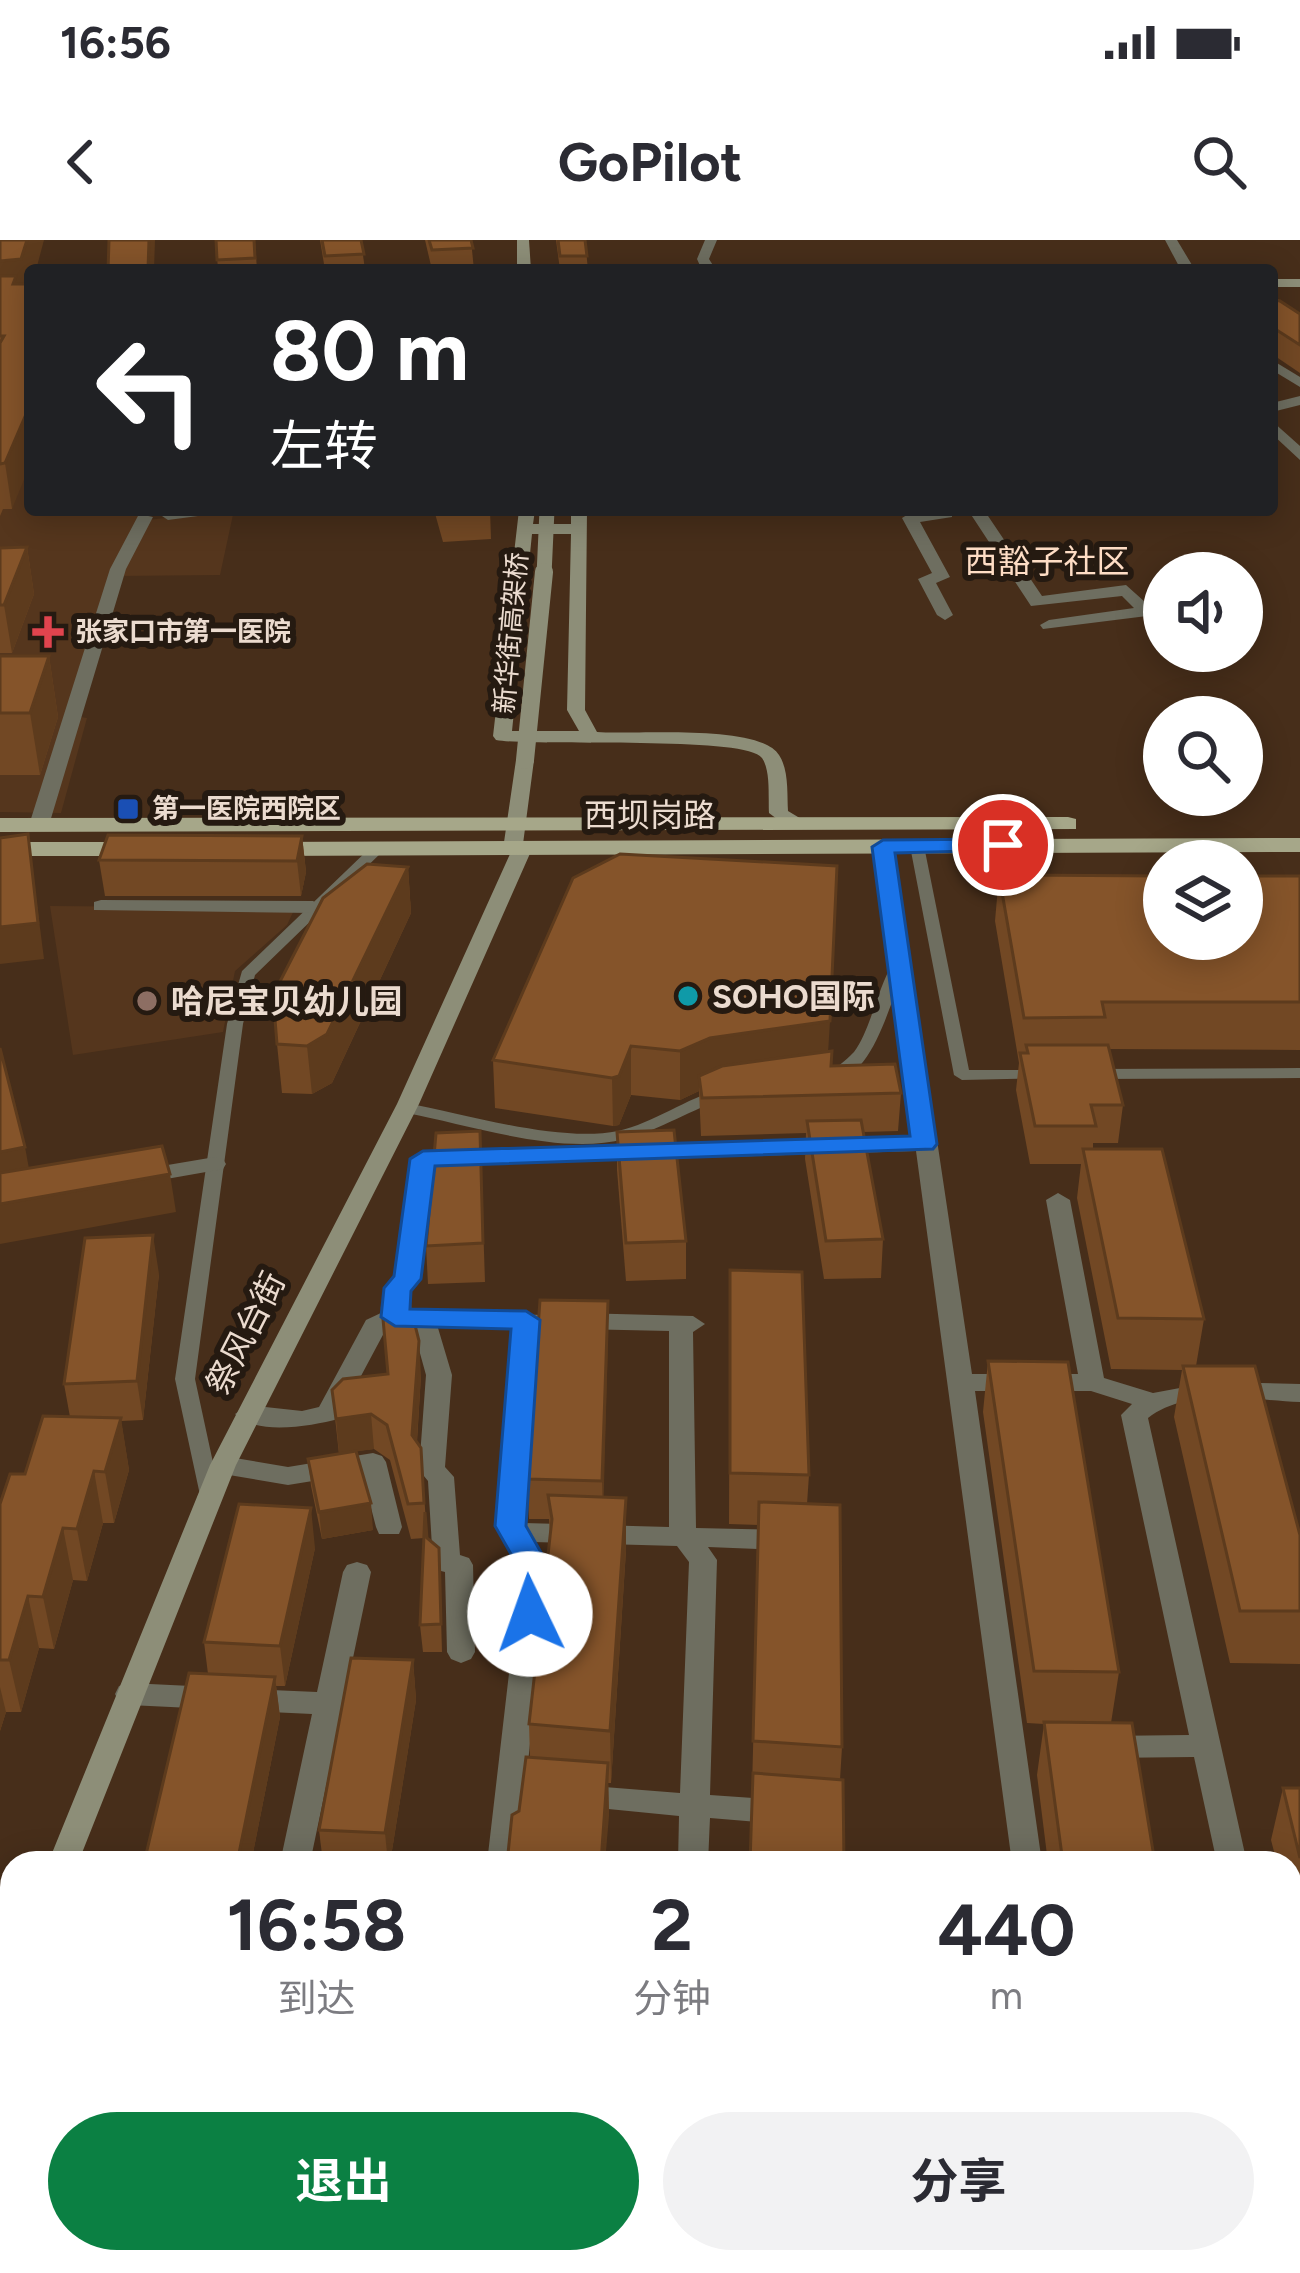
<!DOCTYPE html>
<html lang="zh">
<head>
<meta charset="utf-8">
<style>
  :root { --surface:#fff; --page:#f2f2f3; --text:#2b2b33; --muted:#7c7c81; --accent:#0b8043 }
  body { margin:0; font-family:Figtree,"Noto Sans SC",sans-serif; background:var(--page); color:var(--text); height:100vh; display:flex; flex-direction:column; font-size:45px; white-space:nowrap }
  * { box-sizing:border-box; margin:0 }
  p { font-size:39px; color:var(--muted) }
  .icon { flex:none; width:66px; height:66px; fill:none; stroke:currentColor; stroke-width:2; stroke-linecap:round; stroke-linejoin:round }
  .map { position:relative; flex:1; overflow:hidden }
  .drawer { position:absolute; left:0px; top:1611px; width:1302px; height:423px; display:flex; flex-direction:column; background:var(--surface); border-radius:36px 36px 0 0; box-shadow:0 6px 30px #0003 }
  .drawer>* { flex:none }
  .hud { position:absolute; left:24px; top:24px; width:1254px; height:252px; border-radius:12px; box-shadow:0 6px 30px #0003; background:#202124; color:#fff; overflow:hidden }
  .fabs { position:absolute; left:1143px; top:312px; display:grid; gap:24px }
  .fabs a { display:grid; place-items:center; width:120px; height:120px; border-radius:50%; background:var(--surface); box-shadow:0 6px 30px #0003; font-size:60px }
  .pin { position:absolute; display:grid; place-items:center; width:102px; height:102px; color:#fff; margin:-51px; border:6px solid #fff; border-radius:50%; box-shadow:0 3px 12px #0007 }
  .me { position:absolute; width:132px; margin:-66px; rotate:357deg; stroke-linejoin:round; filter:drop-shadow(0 0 9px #0008) }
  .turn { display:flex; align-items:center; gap:42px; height:252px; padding:0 48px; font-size:54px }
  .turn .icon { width:156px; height:156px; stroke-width:2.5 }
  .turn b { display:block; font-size:84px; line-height:102px }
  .eta { display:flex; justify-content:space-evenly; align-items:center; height:204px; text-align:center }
  .eta b { font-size:72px; font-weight:700; line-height:84px }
  .primary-button { display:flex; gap:24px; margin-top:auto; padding:24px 48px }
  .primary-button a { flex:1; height:138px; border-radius:72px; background:var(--accent); color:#fff; font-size:48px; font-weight:700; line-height:138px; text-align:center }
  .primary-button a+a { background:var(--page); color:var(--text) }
  .status { display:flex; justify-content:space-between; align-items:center; height:84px; padding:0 60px; background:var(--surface); direction:ltr }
  .status svg { height:33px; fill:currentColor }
  header { display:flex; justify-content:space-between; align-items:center; height:156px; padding:0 48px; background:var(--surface); font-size:54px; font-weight:700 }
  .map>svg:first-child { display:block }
</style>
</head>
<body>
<div class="status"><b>16:56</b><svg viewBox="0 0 49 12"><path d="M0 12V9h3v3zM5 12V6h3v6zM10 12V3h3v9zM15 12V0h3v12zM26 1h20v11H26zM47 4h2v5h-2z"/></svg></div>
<header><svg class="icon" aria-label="back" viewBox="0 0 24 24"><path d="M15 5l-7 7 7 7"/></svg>GoPilot<svg class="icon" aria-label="search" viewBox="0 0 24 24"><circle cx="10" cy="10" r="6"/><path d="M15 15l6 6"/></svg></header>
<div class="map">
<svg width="1300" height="2033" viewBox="0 0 1300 2033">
  <rect width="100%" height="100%" fill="#472e1a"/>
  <g fill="#55361d">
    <polygon points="30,139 30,270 141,270 139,281 234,270 220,335 116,336 74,476 87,478 61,573 0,572 0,141"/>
    <polygon points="50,666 295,668 287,685 235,731 223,792 73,815"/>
  </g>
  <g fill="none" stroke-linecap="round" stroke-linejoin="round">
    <g fill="#6e6e60" fill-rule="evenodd">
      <polygon points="163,270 219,270 213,274 168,280 162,276"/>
      <polygon points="917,602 924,606 969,830 1042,830 1050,835 1048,838 962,840 954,835 910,606"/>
      <polygon points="377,605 384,609 382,612 255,735 243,784 195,1139 220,1255 217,1260 203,1260 200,1255 175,1139 227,784 242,731 372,606"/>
      <path d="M900 719 908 724C889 757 875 844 826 842L824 838C833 829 845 822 854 812 871 789 877 749 894 721Z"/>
      <polygon points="1300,828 1300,838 1093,839 1085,834 1093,829"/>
      <path d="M722 849 728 850 730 854 728 858C692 868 661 890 625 899 560 916 471 885 406 873L398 868 406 863C466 874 559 903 618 891 654 883 686 858 722 849Z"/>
    </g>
    <g fill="#6e6e60" fill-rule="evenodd">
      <polygon points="705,0 717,0 709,19 716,30 702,30 697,19"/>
      <polygon points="1165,0 1177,0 1195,30 1181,30"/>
      <polygon points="1272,120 1300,137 1300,147 1272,130"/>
      <polygon points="1300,156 1300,165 1272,172 1272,163"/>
      <polygon points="1272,181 1300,206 1300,220 1272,194"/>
      <polygon points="952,270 952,277 920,282 950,337 936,343 953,375 945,380 937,375 918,339 932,333 902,278 910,273"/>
      <polygon points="968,270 984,270 1042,356 1126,345 1155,371 1147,376 1043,389 1040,385 1049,380 1134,368 1122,356 1031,366"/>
      <polygon points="139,274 153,277 126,329 49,585 39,591 32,589 29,585 110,329"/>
      <path d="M883 600 893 606 972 1134H1078L1046 960 1058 953 1070 960 1104 1138 1153 1153 1212 1142 1300 1144V1162C1251 1160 1189 1147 1148 1178L1247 1623H1217L1194 1517 1104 1518 1094 1515 1089 1507 1094 1499 1104 1496 1189 1495 1121 1175 1132 1164 1091 1151H975L1042 1623H1012L916 911 434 926 419 1039 410 1051 408 1072 546 1075 549 1081 538 1089 524 1283 669 1287V1091L578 1089 566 1081 578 1073 693 1076 705 1084 693 1092 696 1288 787 1290 797 1293 801 1300 797 1307 787 1310 708 1307 717 1320 710 1555 784 1560 795 1564 799 1572 795 1580 784 1584 710 1578 708 1623H678L679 1576 568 1565 564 1557 568 1549 579 1545 680 1553 689 1322 677 1306 533 1302 549 1330 517 1623H487L521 1330 497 1286 513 1089 438 1088 452 1135 445 1227 454 1237 460 1315 469 1318 473 1325 475 1412 471 1419 461 1423 451 1419 447 1412 445 1332 437 1330 433 1323 428 1241 419 1230 426 1135 413 1088 385 1091 338 1179C312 1186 255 1196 235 1174L248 1165 302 1171 319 1167 366 1080 383 1072 386 1049 395 1037 415 914 914 897 873 606Z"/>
      <polygon points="101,660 313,661 323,667 313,673 94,670 94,662"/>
      <polygon points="215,917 223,919 226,924 223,929 138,944 126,937 138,930"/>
      <polygon points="373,1213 382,1216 386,1222 402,1287 399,1294 379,1294 376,1287 362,1233 288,1245 223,1234 214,1231 210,1225 214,1219 223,1216 288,1227"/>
      <polygon points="357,1322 367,1325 371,1332 310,1623 280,1623 312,1474 247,1471 237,1468 233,1460 237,1452 247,1449 317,1452 343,1332 347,1325"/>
      <polygon points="129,1443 212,1447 222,1450 226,1458 222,1466 212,1469 129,1465 119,1462 115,1454 119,1446"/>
      <polygon points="1290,1877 1300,1881 1300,1952 1290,1949"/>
      <rect x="1290" y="1969" width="10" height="32"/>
      <polygon points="439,2022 475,2022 473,2033 437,2033"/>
      <polygon points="602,2022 640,2022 635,2033 597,2033"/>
      <polygon points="841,2022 890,2022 885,2033 836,2033"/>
      <polygon points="1148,2022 1184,2022 1186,2033 1150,2033"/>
    </g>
    <g fill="#8d8e78" fill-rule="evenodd">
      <polygon points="517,0 529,0 531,30 517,30"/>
      <rect x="1272" y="39" width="28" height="8"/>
      <path d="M519 270H535L533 284H571V270H587L585 470 597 492C634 495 759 483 779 515 789 530 787 554 788 571L803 580V588H789L769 573C768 558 771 531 762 518 745 495 536 507 496 500L493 496ZM532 294H571L567 470 579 491H512Z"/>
      <polygon points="525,514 534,520 523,604 532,609 419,864 236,1225 78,1623 48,1623 210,1225 397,864 510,614 503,609 516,520"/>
      <polygon points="12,1738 12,1792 0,1797 0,1744"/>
    </g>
    <g fill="#a6a789" fill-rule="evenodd">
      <polygon points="1068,577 1076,579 1076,589 0,592 0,578"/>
      <polygon points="1300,598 1300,612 264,616 252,609 264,602"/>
      <polygon points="0,602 144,602 156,609 144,616 0,616"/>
    </g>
    <polyline stroke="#8d8e78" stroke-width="15" points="544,335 547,270"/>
    <polyline stroke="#8d8e78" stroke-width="18" points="525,520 544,332"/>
  </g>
  <g fill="#724824">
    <polygon points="216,0 255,0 257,30 218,30"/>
    <polygon points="320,0 361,0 365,30 325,30"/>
    <polygon points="425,0 471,0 474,30 432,30"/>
    <polygon points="556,0 585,0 588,30 560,30"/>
    <polygon points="0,21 30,30 12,269 3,269 0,276"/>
    <polygon points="1272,59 1300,74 1300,133 1272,114"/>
    <polygon points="434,270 490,270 491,299 443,302"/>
    <polygon points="27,307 34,354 12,413 0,413 0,308"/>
    <polygon points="0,416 49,416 58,477 40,535 0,535"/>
    <polygon points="302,596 306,632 301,656 105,656 99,620"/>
    <polygon points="408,627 411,673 332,843 312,854 282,853 277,804"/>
    <polygon points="999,635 1300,636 1300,810 1109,809 1123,865 1118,903 1093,903 1093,909 1204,1079 1196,1126 1300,1295 1300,1424 1230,1423 1174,1177 1182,1130 1111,1129 1077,958 1081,924 1030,924 1016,850 1019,823 995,681"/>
    <polygon points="573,638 828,811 831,826 901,853 898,891 863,892 883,999 881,1038 824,1039 805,919 806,893 701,896 699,851 680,860 631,855 619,885 613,886 495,868 493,820"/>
    <polygon points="480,891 485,1042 428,1044 426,1006"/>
    <polygon points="617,892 686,1001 686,1039 626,1041 617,930"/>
    <polygon points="730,1030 809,1235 807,1264 842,1507 840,1540 750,1623 759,1285 729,1284"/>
    <polygon points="159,1034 143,1180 121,1181 129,1230 114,1283 103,1283 87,1341 73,1340 54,1409 39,1408 21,1472 6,1472 0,1491 0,1264 70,1177 64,1144"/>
    <polygon points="608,1061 603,1257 626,1258 626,1310 611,1543 608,1543 609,1576 519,1571 530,1518 529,1484 550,1296 549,1279 529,1279 527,1239"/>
    <polygon points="988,1121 1119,1432 1111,1483 1155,1623 1048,1623 1037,1535 1044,1484 1027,1483 983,1172"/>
    <polygon points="421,1135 417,1202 421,1208 427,1298 439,1308 442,1412 423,1412 420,1385 424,1298 411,1299 390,1220 374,1209 356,1211 373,1290 322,1299 311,1246 308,1219 339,1214 332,1150"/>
    <polygon points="315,1308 285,1446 276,1446 280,1477 251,1623 144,1623 208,1434 204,1402"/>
    <polygon points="413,1420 416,1460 390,1623 323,1623 319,1590"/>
    <polygon points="1283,1548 1300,1548 1300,1726 1290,1682 1290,1623 1277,1623 1271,1600"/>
    <polygon points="468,2022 580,2022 579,2033 469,2033"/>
    <polygon points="915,2022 1040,2022 1041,2033 913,2033"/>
    <polygon points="1223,2022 1290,2022 1300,2033 1225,2033"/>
  </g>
  <g fill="#5d3b1d">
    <polygon points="27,0 44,0 36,30 30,30 30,49 0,62 0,21"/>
    <polygon points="149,0 155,0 154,30 148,30"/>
    <polygon points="30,165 30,225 12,269 5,223"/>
    <polygon points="27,307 34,354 12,413 4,365"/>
    <polygon points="49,416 58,477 40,535 30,473"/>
    <polygon points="28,594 44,719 0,724 0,687"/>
    <polygon points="302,596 306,632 301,656 297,621"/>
    <polygon points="408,627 411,673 332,843 312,854 307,806"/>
    <polygon points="830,781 827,830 699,836 699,851 680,860 680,811 710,798"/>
    <polygon points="631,806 631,855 619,885 613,886 612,838"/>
    <polygon points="25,907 32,945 0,951 0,912"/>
    <polygon points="170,934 176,972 0,1004 0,964"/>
    <polygon points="153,995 159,1034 143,1180 137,1141"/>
    <polygon points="608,1061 608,1100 603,1281 602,1241"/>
    <polygon points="419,1101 421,1135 415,1230 412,1195"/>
    <polygon points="371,1174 374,1209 339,1214 336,1179"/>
    <polygon points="121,1178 129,1230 114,1283 105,1232"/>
    <polygon points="94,1231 103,1283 87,1341 77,1289"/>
    <polygon points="626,1258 626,1310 611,1543 610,1491"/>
    <polygon points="371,1263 373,1290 322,1299 319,1272"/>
    <polygon points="311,1268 315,1308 285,1446 280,1406"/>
    <polygon points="63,1288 73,1340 54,1409 43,1357"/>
    <polygon points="28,1356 39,1408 21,1472 9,1420"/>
    <polygon points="413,1420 416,1460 390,1623 388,1623 385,1593"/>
    <polygon points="275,1437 280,1477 251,1623 237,1623"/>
    <polygon points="0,1447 6,1472 0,1491"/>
    <polygon points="608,1523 609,1576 605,1623 601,1623"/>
    <polygon points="65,2022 90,2022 86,2033 61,2033"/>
  </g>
  <g fill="#85542a" stroke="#5d3b1d" stroke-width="3">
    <polygon points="0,0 27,0 21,19 0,21"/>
    <polygon points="109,0 149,0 148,30 108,30"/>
    <polygon points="216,0 254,0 255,18 217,20"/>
    <polygon points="322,0 361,0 364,14 325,16"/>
    <polygon points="429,0 471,0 473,8 432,10"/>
    <polygon points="558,0 585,0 587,16 560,16"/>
    <polygon points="0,36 16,36 13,44 30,44 30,165 5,223 0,224 0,103 4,96 0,96"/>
    <polygon points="1272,59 1280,61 1300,74 1300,105 1272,87"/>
    <polygon points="27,307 4,365 0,365 0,308"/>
    <polygon points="0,416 49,416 30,473 0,473"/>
    <polygon points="28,594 38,683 0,687 0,598"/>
    <polygon points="108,595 302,596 297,621 99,620"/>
    <polygon points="620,614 837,626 830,781 710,798 680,811 631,806 619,836 612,838 493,820 573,638"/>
    <polygon points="367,624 408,627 327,794 307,806 277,804 273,755 323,658"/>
    <polygon points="999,635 1164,636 1164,699 1242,699 1242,636 1300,636 1300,762 1102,762 1105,777 1024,778"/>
    <polygon points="1026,805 1108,805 1123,865 1091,865 1096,886 1035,886 1020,813 1028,813"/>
    <polygon points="0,808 25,907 0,912"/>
    <polygon points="832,811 831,826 895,824 901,853 702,858 699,836 722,826"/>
    <polygon points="861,880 883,999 826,1001 807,881"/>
    <polygon points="674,890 686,1001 626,1003 617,892"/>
    <polygon points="480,891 483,1003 426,1006 436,893"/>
    <polygon points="162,906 170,934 0,964 0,933"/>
    <polygon points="1083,909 1162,909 1204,1079 1118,1078"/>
    <polygon points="153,995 137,1141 64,1144 85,998"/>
    <polygon points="730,1030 802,1032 809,1235 730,1233"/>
    <polygon points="540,1060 608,1061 602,1241 527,1239"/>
    <polygon points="410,1065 419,1101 412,1195 421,1208 424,1263 408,1264 387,1185 371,1174 336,1179 332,1150 343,1139 388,1134 382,1068"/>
    <polygon points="988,1121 1068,1122 1119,1432 1034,1431"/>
    <polygon points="1183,1126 1255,1126 1300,1295 1300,1371 1240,1371"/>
    <polygon points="43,1176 121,1178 105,1232 94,1231 77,1289 63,1288 43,1357 28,1356 9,1420 0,1420 0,1264 10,1234 25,1234"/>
    <polygon points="356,1211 371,1263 319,1272 308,1219"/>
    <polygon points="548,1255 626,1258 610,1491 529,1484 552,1279"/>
    <polygon points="759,1262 840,1265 842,1507 753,1501"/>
    <polygon points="239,1264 311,1268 280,1406 204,1402"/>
    <polygon points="425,1272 427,1298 439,1308 441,1384 420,1385"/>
    <polygon points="351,1418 413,1420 385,1593 319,1590"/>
    <polygon points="189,1433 275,1437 237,1623 144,1623"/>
    <polygon points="1044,1482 1132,1483 1155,1623 1063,1623"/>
    <polygon points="526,1517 608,1523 601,1623 507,1623 512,1575 519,1571"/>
    <polygon points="753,1533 843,1540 844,1623 750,1623"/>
    <polygon points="1283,1548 1300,1548 1300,1618"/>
    <polygon points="12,1936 12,2022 65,2022 61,2033 0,2033 0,1965"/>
    <polygon points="1290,1985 1300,1986 1300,2033 1241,2033 1239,2022 1290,2022"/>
    <polygon points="920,2022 1040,2022 1041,2033 921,2033"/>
  </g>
  <polygon fill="#1a73e8" stroke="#114b97" stroke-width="3" points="1003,599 1014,605 1011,610 895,613 937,904 933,909 435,926 421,1039 411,1051 410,1069 526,1071 540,1080 526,1286 551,1330 541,1382 519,1382 514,1374 520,1330 495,1286 511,1089 395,1086 381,1077 384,1048 394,1036 410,919 423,911 910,896 872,607 883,600"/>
  <path fill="#e0444e" stroke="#251a11" stroke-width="4.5" d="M42 374h12v12h12v12h-12v12h-12v-12h-12v-12h12z"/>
  <rect fill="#1a4fb4" stroke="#251a11" stroke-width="4.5" x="116" y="557" width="24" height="24" rx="6"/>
  <circle fill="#0f9aa8" stroke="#251a11" stroke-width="4.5" cx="688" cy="756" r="12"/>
  <circle fill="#8d6e63" stroke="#251a11" stroke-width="4.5" cx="147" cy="761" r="12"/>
  <g text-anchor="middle" stroke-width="12" stroke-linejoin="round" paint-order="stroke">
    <g font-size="27" font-weight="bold" fill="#ebdbcf" stroke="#251a11" text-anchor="start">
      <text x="75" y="401">张家口市第一医院</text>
      <text x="152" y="578">第一医院西院区</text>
    </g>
    <g font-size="27" fill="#ebdbcf" stroke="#251a11">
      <text transform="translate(511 393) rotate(-85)" y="9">新华街高架桥</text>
    </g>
    <g font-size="33" fill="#feddc5" stroke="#251a11">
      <text x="1047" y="333">西豁子社区</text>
    </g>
    <g font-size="33" fill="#ebdbcf" stroke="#251a11">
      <text x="650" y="587">西坝岗路</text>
      <text transform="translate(245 1093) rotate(-63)" y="12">祭风台街</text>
    </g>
    <g font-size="33" font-weight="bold" fill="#ebdbcf" stroke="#251a11" text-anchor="start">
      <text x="712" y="768">SOHO国际</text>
      <text x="171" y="773">哈尼宝贝幼儿园</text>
    </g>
  </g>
</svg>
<div class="fabs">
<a><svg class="icon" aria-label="sound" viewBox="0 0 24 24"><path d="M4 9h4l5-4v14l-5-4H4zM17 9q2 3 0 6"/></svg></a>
<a><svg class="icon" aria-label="search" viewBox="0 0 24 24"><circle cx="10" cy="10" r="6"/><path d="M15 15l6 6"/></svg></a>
<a><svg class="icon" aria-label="layers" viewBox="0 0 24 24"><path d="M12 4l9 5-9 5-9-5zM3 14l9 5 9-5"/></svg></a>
</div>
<div class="pin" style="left:1003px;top:605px;background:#d93025"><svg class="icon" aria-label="arrive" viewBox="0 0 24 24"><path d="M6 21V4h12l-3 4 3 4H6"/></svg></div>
<svg class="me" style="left:530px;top:1374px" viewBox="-20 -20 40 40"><circle r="19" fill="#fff"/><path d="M0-13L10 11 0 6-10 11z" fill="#1a73e8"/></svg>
<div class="hud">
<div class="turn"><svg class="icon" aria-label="left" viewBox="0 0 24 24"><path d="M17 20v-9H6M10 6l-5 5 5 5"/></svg><div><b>80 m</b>左转</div></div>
</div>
<section class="drawer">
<div class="eta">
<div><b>16:58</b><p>到达</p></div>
<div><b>2</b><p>分钟</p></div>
<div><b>440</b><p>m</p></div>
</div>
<div class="primary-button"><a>退出</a><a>分享</a></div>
</section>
</div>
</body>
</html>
